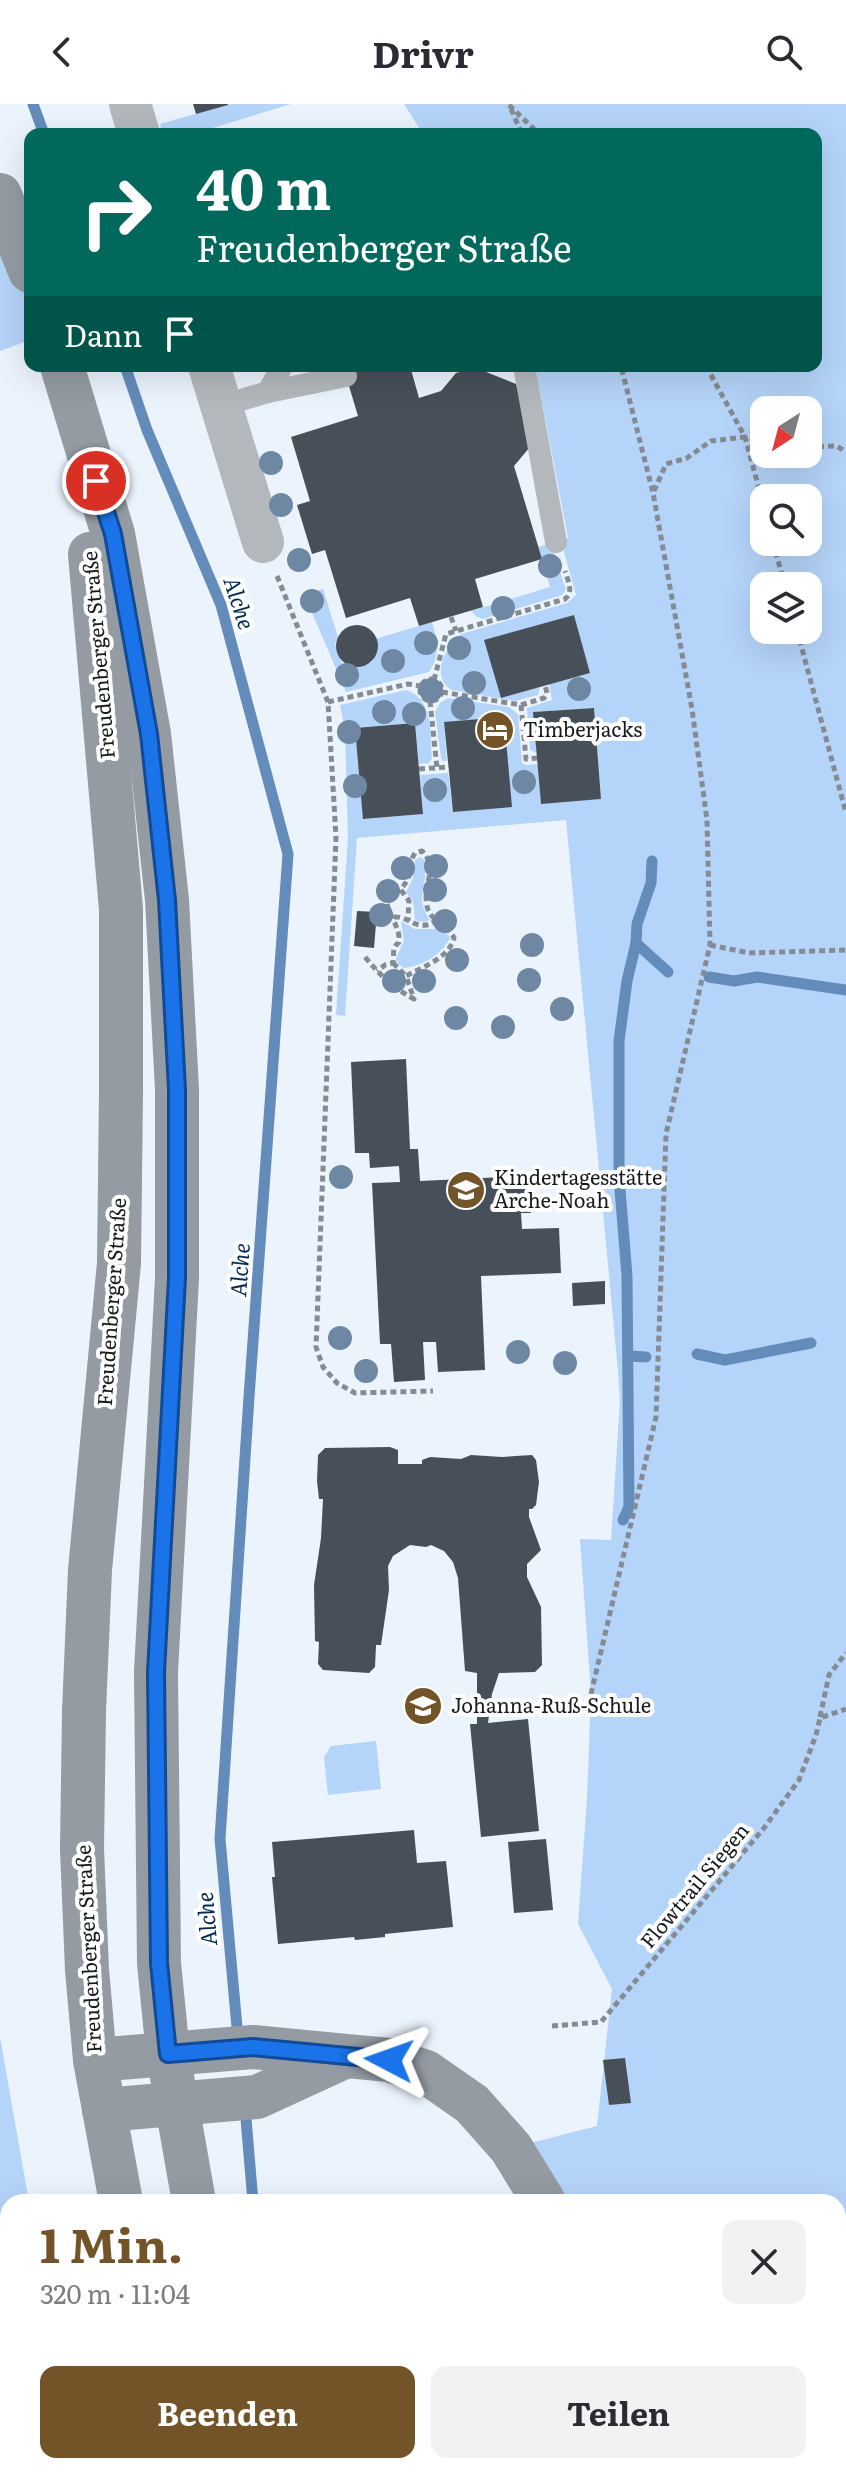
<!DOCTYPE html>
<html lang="de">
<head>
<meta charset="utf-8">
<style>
  :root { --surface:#fff; --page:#f2f2f3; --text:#2b2b33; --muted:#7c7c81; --accent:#735429 }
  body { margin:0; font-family:Literata,serif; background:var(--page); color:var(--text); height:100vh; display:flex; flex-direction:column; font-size:30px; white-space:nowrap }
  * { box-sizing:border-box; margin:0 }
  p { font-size:26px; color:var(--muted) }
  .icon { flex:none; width:44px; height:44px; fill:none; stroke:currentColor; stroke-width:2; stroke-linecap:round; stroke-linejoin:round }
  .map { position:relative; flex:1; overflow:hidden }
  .drawer { position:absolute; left:0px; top:2090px; width:846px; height:280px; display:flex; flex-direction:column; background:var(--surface); border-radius:24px 24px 0 0; box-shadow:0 8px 32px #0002 }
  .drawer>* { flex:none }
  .top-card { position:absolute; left:24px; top:24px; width:798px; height:244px; border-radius:16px; box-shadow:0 8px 32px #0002; background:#00695c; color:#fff; overflow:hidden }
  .needle { width:52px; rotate:216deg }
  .buttons { position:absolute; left:750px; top:292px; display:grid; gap:16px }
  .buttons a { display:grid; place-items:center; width:72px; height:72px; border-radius:16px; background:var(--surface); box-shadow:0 8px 32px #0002; font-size:40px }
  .pin { position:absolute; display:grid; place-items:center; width:68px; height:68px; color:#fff; margin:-34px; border:4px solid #fff; border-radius:50%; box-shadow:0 2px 8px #0007 }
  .me { position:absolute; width:88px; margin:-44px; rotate:274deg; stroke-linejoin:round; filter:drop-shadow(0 0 6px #0008) }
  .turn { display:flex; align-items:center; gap:28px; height:168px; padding:0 40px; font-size:36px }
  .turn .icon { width:104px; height:104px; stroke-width:2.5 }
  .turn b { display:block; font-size:56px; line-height:68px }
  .then { display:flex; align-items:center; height:76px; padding:0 40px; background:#0003; gap:16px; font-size:30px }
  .round { display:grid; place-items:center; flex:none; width:84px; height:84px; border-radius:16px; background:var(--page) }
  .head { display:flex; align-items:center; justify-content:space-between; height:136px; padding:0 40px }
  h1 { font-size:48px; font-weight:700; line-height:60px; color:var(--accent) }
  .primary-button { display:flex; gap:16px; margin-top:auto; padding:16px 40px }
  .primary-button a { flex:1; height:92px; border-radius:16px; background:var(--accent); color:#fff; font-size:32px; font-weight:700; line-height:92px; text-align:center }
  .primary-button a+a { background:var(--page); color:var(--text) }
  header { display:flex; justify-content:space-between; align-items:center; height:104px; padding:0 40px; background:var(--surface); font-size:36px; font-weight:700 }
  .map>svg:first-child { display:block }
</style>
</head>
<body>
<header><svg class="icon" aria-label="back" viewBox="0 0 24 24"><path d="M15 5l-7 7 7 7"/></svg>Drivr<svg class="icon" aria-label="search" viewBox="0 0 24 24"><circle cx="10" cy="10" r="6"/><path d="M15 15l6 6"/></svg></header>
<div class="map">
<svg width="846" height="2370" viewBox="0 0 846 2370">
  <rect width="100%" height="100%" fill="#ebf3fd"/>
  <g fill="#b5d4f9" fill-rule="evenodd">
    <polygon points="231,0 291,0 193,30 163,30 160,20"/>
    <path d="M404 0H846V2370H695L690 2362H838V2098H544L511 2044 597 2022 612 1885 578 1820 587 1694 591 1590 580 1435 611 1436 620 1297 618 1267 566 716 357 734 345 912 336 911 348 734 345 625 340 601 406 586C434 595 430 630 432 655L429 659 419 660 415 619 355 624 364 715 423 710 420 671 448 669 453 708 512 702 444 618 447 657H443L441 654 435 608 440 599 448 594 509 603 518 610 522 659 526 661 538 660 541 699 601 695 594 604 534 608 537 649 530 646 527 604 552 596 549 580 590 569 574 511 485 536 501 594 540 583 538 591 515 597 452 586C430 575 445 541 461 530L567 499 576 491 561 437 568 434 535 262H816V30H423ZM764 306H808V350H764ZM764 394H808V438H764ZM764 482H808V526H764Z"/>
    <polygon points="0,91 30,167 30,236 0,247"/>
    <polygon points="551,439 566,486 562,491 483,515 477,513 471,507 550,483 538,443"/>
    <path d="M323 485 338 533 335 539 341 558 353 564 372 558 378 546 375 535 432 518C437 536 441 551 429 568L346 588 304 490Z"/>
    <path d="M420 753 424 756C430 781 413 792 430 816L423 818 415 816 413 797 406 788 413 774 415 756Z"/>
    <path d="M401 817 415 825H444L450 834C441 851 423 862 404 864L398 860 396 854 404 837Z"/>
    <polygon points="376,1637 381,1685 328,1691 324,1653 331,1642"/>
    <polygon points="0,1933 29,2098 8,2098 8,2362 99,2362 101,2370 0,2370"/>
  </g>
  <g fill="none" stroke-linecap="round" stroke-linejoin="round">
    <g stroke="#638cbb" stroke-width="11">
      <polyline points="33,0 44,30"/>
      <polyline points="125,262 147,326 221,501 288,750 249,1293 220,1735 238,1934"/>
      <polyline points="636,839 668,868"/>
      <polyline points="709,873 734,877 757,873 846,886"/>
      <polyline points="697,1250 725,1256 811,1239"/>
      <polyline points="629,1252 646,1253"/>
      <polyline points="623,1416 629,1403 627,1172 619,1073 619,937 627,877 636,839 637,820 651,779 652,757"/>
      <polyline points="245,2003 253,2098"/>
      <polyline points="314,2362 316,2370"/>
    </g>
  </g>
  <g fill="#474f59">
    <polygon points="193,0 228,0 228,1 196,10"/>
    <polygon points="343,262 410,262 419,294 441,287 456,269 476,264 516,280 535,337 514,362 542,455 475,475 483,503 419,522 410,494 346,514 325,446 312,450 297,401 310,397 291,333 358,312"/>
    <polygon points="574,511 590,569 501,594 484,536"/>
    <circle cx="357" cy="542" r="21"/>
    <polygon points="594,604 601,695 541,700 533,608"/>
    <polygon points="504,613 512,703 453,708 444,618"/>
    <polygon points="415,619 423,710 363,715 355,624"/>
    <polygon points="357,807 377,808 374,844 354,842"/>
    <polygon points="406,955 410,1045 418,1045 420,1077 529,1072 531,1109 521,1109 522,1125 559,1124 561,1169 481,1172 485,1266 438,1268 436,1238 423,1238 425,1276 394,1278 391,1240 380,1240 372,1079 400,1078 399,1062 370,1064 369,1049 355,1049 351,958"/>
    <polygon points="605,1177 605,1200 573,1202 572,1179"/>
    <polygon points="390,1343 398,1346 398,1360 422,1360 422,1356 430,1353 461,1355 471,1351 502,1353 532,1351 536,1356 539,1378 536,1401 532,1405 529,1405 529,1413 541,1446 527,1460 527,1473 541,1503 542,1561 535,1568 499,1569 492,1590 488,1619 528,1615 539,1727 481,1733 470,1620 477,1620 477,1569 465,1567 458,1474 453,1458 444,1447 431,1441 426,1443 410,1441 393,1452 388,1462 389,1486 381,1541 376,1541 375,1563 369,1569 323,1566 318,1560 319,1538 315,1537 314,1481 321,1434 323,1395 319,1395 317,1377 318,1351 325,1344"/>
    <polygon points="414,1726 417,1759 446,1757 453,1823 385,1830 385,1833 355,1836 354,1833 278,1840 272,1773 275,1773 272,1738"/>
    <polygon points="546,1735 553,1806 514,1809 508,1738"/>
    <polygon points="625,1954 631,1999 609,2001 603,1956"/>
    <polygon points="430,2362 565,2362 568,2370 433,2370"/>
  </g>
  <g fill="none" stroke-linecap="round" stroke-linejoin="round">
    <g stroke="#858b92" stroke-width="5" stroke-dasharray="6 4" stroke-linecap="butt">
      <polyline points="509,1 539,30"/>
      <polyline points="511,5 522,30"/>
      <polyline points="706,262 745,333 764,403"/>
      <polyline points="808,343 837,342 846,348"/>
      <polyline points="654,387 666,360 687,354 711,337 745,333 764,337"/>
      <polyline points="773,438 785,482"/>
      <polyline points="277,472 328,598 336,733 316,1243 323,1263 337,1279 355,1289 433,1287"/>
      <polyline points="451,513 456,527"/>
      <polyline points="797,526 846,709"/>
      <circle cx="431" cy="586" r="11"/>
      <path d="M434 576 446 530 565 495C574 488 568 477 565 467"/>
      <polyline points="442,588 521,601 526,655 537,654"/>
      <polyline points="430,597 437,664"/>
      <polyline points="328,598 408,580 421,582"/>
      <polyline points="521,601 544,594 547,589 545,581"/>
      <polyline points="419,665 448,663"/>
      <polyline points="401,786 409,797 408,817"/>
      <path d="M394 813C411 812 416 829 436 817"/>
      <polyline points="710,841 749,849 846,846"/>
      <path d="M365 853C381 872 392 883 414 895L406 872C423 863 449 854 454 834 448 820 430 818 427 802 422 782 439 764 422 747L415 749C409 758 412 767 407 776 403 785 394 791 387 798 388 810 397 819 399 832 400 843 398 835 394 845 393 850 394 855 393 859L385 861 377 867"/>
      <polyline points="393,859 406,872"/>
      <polyline points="591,1590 656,1313 666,1030 710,841 707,716 692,605 653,389 621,262"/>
      <polyline points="820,1613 829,1571 846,1549"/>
      <polyline points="552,1922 601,1918 764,1724 799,1676 816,1631 820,1614 846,1605"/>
      <polyline points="0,2337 10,2370"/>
      <polyline points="765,2362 770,2370"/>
    </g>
    <g stroke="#b3b8bd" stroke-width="22">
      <polyline points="524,262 556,438"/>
      <polyline points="268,288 346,272"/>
      <polyline points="221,302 268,288 282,262"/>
    </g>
    <g stroke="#b3b8bd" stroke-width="42">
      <polyline points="130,0 139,30"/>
      <polyline points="209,262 263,438"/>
    </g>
    <g stroke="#949ba3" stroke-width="44">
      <polyline points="0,91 30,167"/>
      <polyline points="62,262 113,430 149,630 167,796 177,986 177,1174 156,1568 159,1859 168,1950 194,2098"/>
      <polyline points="90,450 121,805 121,989 119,1159 90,1466 84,1607 82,1745 87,1866 95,1956 121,2098"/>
      <polyline points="95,1956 253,1943 389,1956 426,1968 472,2000 511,2044 544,2098"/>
      <polyline points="104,2006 257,1993 344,1953"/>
      <polyline points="183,2362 185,2370"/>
      <polyline points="252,2362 254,2370"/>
      <polyline points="690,2362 695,2370"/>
    </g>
  </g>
  <g fill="#6e88a3">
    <circle cx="271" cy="359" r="12"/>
    <circle cx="281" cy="401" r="12"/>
    <circle cx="299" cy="456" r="12"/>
    <circle cx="550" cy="462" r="12"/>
    <circle cx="312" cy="497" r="12"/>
    <circle cx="503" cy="504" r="12"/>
    <circle cx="426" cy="539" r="12"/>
    <circle cx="459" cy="544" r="12"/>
    <circle cx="393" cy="557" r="12"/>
    <circle cx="347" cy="571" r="12"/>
    <circle cx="474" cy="579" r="12"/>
    <circle cx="579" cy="585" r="12"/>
    <circle cx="431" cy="586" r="12"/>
    <circle cx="463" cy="604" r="12"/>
    <circle cx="384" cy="608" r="12"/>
    <circle cx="414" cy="610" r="12"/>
    <circle cx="349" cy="628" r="12"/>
    <circle cx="524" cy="678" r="12"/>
    <circle cx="355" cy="682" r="12"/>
    <circle cx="435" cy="686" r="12"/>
    <circle cx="436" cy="762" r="12"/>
    <circle cx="403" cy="764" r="12"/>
    <circle cx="435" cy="786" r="12"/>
    <circle cx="388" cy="787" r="12"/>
    <circle cx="381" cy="811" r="12"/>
    <circle cx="445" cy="817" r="12"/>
    <circle cx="532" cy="841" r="12"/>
    <circle cx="457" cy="856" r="12"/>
    <circle cx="529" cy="876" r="12"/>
    <circle cx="394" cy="877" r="12"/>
    <circle cx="424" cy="877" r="12"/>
    <circle cx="562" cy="905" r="12"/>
    <circle cx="456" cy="914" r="12"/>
    <circle cx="503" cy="923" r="12"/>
    <circle cx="341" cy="1073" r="12"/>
    <circle cx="340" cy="1234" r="12"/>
    <circle cx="518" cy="1248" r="12"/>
    <circle cx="565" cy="1259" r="12"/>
    <circle cx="366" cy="1267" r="12"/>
  </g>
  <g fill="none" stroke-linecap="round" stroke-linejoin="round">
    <defs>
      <polyline id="route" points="96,377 113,430 149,630 167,796 177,986 177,1174 156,1568 159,1859 168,1950 253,1943 389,1956"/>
    </defs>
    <use href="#route" stroke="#114b97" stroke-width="20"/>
    <use href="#route" stroke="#1a73e8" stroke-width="14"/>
  </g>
  <defs>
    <symbol id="hotel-disc" viewBox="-11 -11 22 22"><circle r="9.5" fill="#735429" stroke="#fff"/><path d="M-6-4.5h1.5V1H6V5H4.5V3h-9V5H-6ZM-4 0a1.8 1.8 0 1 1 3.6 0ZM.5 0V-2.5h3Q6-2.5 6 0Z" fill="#fff"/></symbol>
    <symbol id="school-disc" viewBox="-11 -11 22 22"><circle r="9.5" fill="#735429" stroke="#fff"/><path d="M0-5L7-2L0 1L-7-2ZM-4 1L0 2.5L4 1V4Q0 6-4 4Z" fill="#fff"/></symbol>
  </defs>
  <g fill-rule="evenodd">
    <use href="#hotel-disc" x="473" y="604" width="44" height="44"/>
    <use href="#school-disc" x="444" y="1064" width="44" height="44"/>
    <use href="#school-disc" x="401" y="1580" width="44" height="44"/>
  </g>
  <g text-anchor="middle" stroke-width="8" stroke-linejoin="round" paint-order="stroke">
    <g font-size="20" fill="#171b1f" stroke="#fff">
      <text transform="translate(99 551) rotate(-95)" y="7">Freudenberger Straße</text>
      <text transform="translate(112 1198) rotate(-86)" y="7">Freudenberger Straße</text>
      <text transform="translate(695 1782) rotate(-50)" y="7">Flowtrail Siegen</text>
      <text transform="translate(89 1845) rotate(-93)" y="7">Freudenberger Straße</text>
    </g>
    <g font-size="20" fill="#171b1f" stroke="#fff" text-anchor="start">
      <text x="523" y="633">Timberjacks</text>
      <text x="494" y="1081">Kindertagesstätte<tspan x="494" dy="23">Arche-Noah</tspan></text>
      <text x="451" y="1609">Johanna-Ruß-Schule</text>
    </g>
    <g font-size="22" font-style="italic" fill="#022b53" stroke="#fff">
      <text transform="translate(239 499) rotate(72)" y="8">Alche</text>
      <text transform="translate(240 1166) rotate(-86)" y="8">Alche</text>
      <text transform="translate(207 1815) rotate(-95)" y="8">Alche</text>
    </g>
  </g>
</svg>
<div class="buttons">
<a><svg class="needle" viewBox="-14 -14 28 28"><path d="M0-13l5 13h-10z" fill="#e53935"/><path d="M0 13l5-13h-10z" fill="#7c7c81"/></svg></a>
<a><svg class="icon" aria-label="search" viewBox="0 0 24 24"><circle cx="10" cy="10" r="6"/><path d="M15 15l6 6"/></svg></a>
<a><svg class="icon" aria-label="layers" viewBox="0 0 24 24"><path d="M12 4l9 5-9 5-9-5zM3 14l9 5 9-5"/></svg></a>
</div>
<div class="pin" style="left:96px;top:377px;background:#d93025"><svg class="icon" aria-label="arrive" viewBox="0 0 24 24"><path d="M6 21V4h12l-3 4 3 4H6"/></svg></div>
<svg class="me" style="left:389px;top:1956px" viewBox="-20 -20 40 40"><path d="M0-17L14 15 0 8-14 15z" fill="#1a73e8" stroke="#fff" stroke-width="4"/></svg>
<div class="top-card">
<div class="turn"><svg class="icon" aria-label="right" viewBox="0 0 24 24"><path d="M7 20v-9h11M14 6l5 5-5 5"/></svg><div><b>40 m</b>Freudenberger Straße</div></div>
<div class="then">Dann<svg class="icon" aria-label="arrive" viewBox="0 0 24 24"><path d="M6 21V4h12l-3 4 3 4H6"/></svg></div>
</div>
<section class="drawer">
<div class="head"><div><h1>1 Min.</h1><p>320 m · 11:04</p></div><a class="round"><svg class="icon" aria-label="close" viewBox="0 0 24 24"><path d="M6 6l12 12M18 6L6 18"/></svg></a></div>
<div class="primary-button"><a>Beenden</a><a>Teilen</a></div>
</section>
</div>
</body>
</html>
